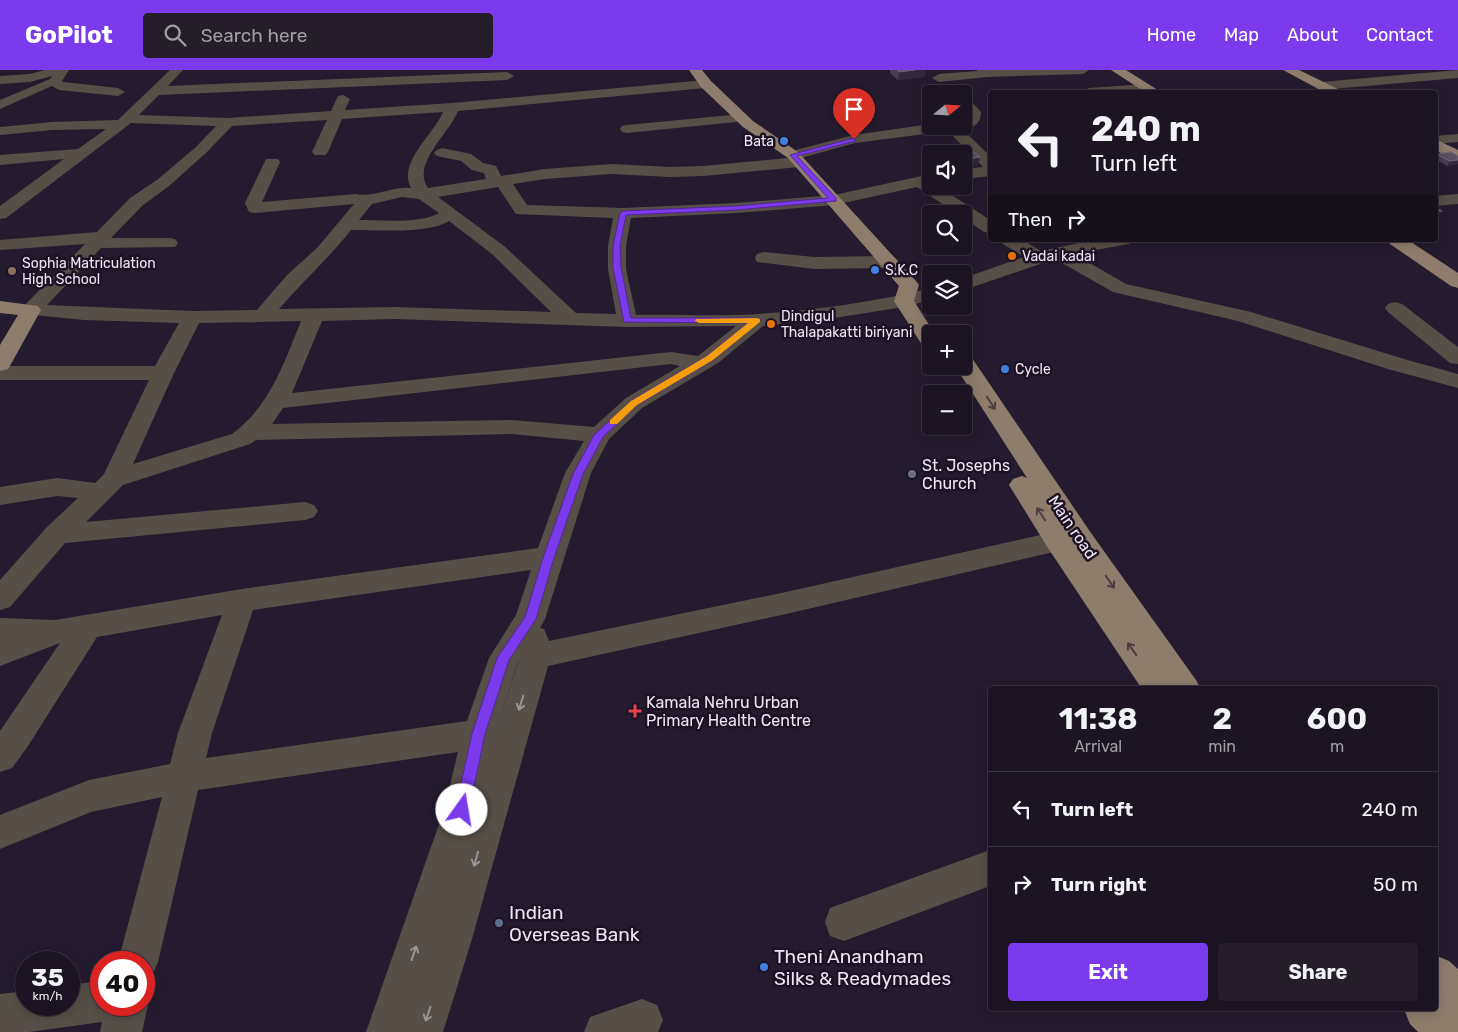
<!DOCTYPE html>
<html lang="en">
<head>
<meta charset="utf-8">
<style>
  :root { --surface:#1c1422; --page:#251d2a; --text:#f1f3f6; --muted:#a09ea5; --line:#3a3340; --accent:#7c3aed }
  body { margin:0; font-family:Rubik,sans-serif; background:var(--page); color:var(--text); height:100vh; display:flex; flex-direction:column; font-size:19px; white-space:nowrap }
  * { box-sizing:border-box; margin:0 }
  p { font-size:16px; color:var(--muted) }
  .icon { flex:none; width:28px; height:28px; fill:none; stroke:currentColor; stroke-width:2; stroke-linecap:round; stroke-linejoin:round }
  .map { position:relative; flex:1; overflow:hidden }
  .side { position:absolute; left:988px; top:616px; width:450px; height:325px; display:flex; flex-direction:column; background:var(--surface); border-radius:5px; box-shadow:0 2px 12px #0003,0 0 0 1px var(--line) }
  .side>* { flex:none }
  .banner { position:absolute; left:988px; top:20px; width:450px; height:152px; border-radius:5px; box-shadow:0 2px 12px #0003,0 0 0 1px var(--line); background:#1c1422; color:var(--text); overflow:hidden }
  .needle { width:32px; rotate:72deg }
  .buttons { position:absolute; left:922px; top:15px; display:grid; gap:10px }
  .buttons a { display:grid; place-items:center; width:50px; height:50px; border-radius:5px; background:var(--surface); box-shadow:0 2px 12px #0003,0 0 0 1px var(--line); font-size:25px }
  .speed { position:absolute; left:15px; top:881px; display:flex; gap:10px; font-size:25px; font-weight:700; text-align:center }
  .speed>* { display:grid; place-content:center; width:65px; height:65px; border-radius:50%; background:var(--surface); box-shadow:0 2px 12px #0003,0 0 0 1px var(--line); line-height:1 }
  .speed small { font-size:12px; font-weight:400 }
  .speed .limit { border:8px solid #d22; background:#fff; color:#111 }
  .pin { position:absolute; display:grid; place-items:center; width:42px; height:42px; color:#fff; margin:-51px -21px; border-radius:50% 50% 50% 0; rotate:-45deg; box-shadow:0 0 5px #0007 }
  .pin .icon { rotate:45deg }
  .me { position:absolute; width:55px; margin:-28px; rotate:13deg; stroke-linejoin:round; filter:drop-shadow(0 0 4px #0008) }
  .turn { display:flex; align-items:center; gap:18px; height:105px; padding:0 20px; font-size:22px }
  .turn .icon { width:65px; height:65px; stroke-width:2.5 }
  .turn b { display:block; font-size:35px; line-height:42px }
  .then { display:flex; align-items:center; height:48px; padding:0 20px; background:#0003; gap:10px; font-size:19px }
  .eta { display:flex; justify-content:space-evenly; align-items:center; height:85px; text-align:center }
  .eta b { font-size:30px; font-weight:700; line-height:35px }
  .cta { display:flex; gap:10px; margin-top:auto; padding:10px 20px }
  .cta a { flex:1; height:58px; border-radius:5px; background:var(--accent); color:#fff; font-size:20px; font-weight:700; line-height:58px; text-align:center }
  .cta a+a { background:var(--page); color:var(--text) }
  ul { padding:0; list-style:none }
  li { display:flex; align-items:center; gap:15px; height:75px; padding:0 20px; border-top:1px solid var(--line) }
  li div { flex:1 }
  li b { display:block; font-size:19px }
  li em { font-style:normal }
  header { display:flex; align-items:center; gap:30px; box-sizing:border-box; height:70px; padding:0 25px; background:var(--accent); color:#fff }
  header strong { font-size:24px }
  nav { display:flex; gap:28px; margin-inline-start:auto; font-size:18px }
  .search { width:350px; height:45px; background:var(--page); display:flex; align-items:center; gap:12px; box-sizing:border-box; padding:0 18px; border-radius:5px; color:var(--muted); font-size:19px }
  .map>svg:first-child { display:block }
</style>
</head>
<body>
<header>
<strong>GoPilot</strong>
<div class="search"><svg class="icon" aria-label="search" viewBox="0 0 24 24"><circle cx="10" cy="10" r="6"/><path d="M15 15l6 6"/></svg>Search here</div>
<nav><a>Home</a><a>Map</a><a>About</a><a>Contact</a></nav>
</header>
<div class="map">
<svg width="1458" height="962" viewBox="0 0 1458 962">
  <rect width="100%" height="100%" fill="#251b2e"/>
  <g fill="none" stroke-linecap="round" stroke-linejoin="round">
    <g fill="#574f47" fill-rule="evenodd">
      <polygon points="45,0 69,0 62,11 63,12 118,18 125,22 118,26 59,20 52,16 0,39 0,30 50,9 52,6 30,12 0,14 0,6 30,4"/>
      <path d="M170 0H183L168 16 507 2 514 6 507 10 159 25 139 45 228 48 331 41 338 26 343 25 350 29 345 40 452 33 706 10 713 14 706 18 458 41C449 64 411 94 428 118L486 109 484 103 472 100 461 91 437 86 434 83 437 80 442 78 471 84 483 93 496 96 501 106 545 99 611 94 670 97 703 96 788 88 785 85 788 82 854 65 931 54V56H964V49L967 48V43L964 40V28L969 29 981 42C981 54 973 59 961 58L990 86V106L964 109V99L983 97 948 61 855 73 801 88 807 92 805 95 799 97 703 106 670 107 611 104 545 109 513 114 527 135 623 138 736 133 834 125 931 104V116H938L990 150V163L984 162 964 148V144H957L917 117 834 135 736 143 631 148 626 176V199L636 245C676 244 718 247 758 244 816 240 875 232 931 218V230L904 237 840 247 763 256 718 293 642 338 609 369 591 403 545 549 540 558 544 559 549 571 786 522 1058 461 1081 460 1091 463 1095 470 1091 477 1081 480 1058 481 786 544 548 596 472 869 443 962H366L444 740 458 682 198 720 158 892 152 906 144 910V892H118L162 727 91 742 0 779V745L89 710 170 694 178 663 222 545 97 567 28 676 12 698 0 702V661L60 573 0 596V548L55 550 242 519 538 478 565 403 584 371 512 364 256 370 250 374 123 415 86 452 305 432 314 435 318 441 314 447 305 450 65 473 10 537 0 540V510L47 457 78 428 57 426 0 435V417L57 408 95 413 104 404 149 310H0V296H155L179 253 84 250 24 244 21 240 24 236 85 174 0 180V170L97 162 130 128 157 110 196 77 216 56 131 53 6 148 0 149V136L64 89 0 95V85L78 79 106 59 52 60 0 65V57L52 52 118 50ZM443 42C434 64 397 93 411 118 392 116 374 128 356 124L262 132 280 92 278 89H266L245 133 249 142 255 143 354 134 317 178 287 205 257 240 192 241 47 235 101 178 175 177 178 173 175 169 169 168H111L142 136 169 116 206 83 232 56 327 50 312 82 315 85H325L328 82 342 49ZM498 117 516 144 613 148 608 176V199L616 244 576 243 504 176 438 127ZM402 127 419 129 439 143C420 154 381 150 359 150L372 134ZM449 151 492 184 551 242 395 237 279 239C302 212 329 188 351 160 376 160 429 164 449 151ZM395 249 627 257 736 256 698 286 671 282 292 323 322 251ZM301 251C284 293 270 336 232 364L133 394 174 303 199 253ZM671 294 680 296 626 328 594 357 512 350 272 354 283 338ZM531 500 516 545 489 588 467 651 206 688 212 663 253 540ZM519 590 495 665 518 592Z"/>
      <polygon points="977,0 1089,0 1083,4 987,7 939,12 932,8 939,4 977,1"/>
      <polygon points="1458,0 1458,8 1321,20 1314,16 1321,12"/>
      <polygon points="1147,14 1154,18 1152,21 1082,22 1089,18"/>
      <polygon points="741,44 746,45 748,48 746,51 627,63 622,62 620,59 622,56 627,55"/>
      <polygon points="1458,64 1458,72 1435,74 1435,66"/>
      <polygon points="1458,124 1458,134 1435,136 1435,126"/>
      <polygon points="1000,170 1022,170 1041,181 1093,170 1132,170 1129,174 1123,175 1074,184 1126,214 1251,242 1404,289 1458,304 1458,318 1388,299 1238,251 1113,222 1055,189 964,220 964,208 1024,187 1003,174"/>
      <polygon points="764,182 814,187 889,186 896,188 898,192 896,196 889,198 814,199 757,192 755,188 757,184"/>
      <polygon points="1395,232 1402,234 1458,277 1458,294 1450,293 1388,242 1385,238 1388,234"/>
      <polygon points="990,780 990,816 844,871 830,866 825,852 830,838"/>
      <polygon points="101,911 101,935 144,935 144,926 148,935 142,962 100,962 102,952 29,962 0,962 0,924 26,921 26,935 69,935 69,915"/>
      <polygon points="642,929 657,935 663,950 658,962 584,962 590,947"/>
    </g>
    <g fill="#8e7d6d" fill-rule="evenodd">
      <polygon points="689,0 702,0 711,11 753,51 798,82 916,211 919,215 914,231 935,264 931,264 931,280 924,278 894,231 899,216 788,88 743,57 701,17"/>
      <polygon points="1111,0 1126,0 1161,22 1145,22"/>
      <polygon points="1283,0 1299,0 1338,19 1340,22 1324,22"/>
      <polygon points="1435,69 1458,80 1458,91 1435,80"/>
      <polygon points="1387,170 1408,170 1458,203 1458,218 1451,216 1390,174"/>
      <polygon points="0,231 38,236 41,240 11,294 8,299 0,301 0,275 18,245 0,243"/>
      <polygon points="964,286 972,288 1091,463 1196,610 1201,619 1142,619 1048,478 1009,415 1013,409 1022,406 1027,408 955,296 964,296"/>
      <polygon points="1435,885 1449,891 1458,899 1458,962 1418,962 1410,954 1404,939 1435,939"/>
    </g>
  </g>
  <g fill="#463d50">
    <polygon points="890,0 925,0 924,7 898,10 890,3"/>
    <polygon points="1436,84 1458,86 1458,94 1447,96 1435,89 1435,86"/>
  </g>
  <g fill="#32283b">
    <polygon points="915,0 925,0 924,7 898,10 899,2"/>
    <polygon points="980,87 978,96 964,98 964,90"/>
    <polygon points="1458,90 1458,94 1447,96 1450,91"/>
    <polygon points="1435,141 1442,141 1435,150"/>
    <polygon points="1337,170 1349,170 1336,172"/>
  </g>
  <g fill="#584f62" stroke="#6f6678">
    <polygon points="897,0 915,0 899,2"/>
    <polygon points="970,79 980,87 964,90 964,84 950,84 948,82"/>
    <polygon points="1451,82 1458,86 1458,90 1450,91 1436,84"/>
    <polygon points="1435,137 1442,141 1435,141"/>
  </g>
  <defs><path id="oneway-shaft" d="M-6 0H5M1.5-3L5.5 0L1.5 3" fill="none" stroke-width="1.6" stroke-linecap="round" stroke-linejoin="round" transform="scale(1.25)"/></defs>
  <g stroke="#4a3d41">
    <use href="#oneway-shaft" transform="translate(991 333) rotate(57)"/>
    <use href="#oneway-shaft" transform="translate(1041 444) rotate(-123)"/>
    <use href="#oneway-shaft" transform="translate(1110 512) rotate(55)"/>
    <use href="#oneway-shaft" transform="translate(1132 579) rotate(-125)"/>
  </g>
  <g stroke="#9a9294">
    <use href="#oneway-shaft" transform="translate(521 633) rotate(107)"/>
    <use href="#oneway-shaft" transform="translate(476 789) rotate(106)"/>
    <use href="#oneway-shaft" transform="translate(414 883) rotate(-71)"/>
    <use href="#oneway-shaft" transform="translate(428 944) rotate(109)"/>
  </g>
  <polygon fill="#7c3aed" stroke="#51269a" points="854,68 856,71 797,86 836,128 836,131 736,140 626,145 620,176 621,198 631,248 757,248 761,250 713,290 637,335 603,367 583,404 554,488 536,549 509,590 485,664 469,740 467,745 462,747 457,745 455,740 472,664 497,588 525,547 543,488 573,404 594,365 631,331 707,286 748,253 624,252 613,198 613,176 620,143 623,141 736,136 828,128 790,85"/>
  <polygon fill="#f59e0b" points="757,248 760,249 760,252 713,290 637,335 617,354 610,354 610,350 631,331 707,286 748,253 699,253 695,251 696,249"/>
  <g fill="#3f7fe0" stroke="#1c1224" stroke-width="2">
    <circle cx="784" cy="71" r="5"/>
    <circle cx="875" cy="200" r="5"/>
    <circle cx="1005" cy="299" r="5"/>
    <circle cx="764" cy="897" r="5"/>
  </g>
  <g fill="#e8710a" stroke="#1c1224" stroke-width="2">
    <circle cx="1012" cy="186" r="5"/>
    <circle cx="771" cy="254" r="5"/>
  </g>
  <circle fill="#8d6e63" stroke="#1c1224" stroke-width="2" cx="12" cy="201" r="5"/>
  <circle fill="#6b7280" stroke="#1c1224" stroke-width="2" cx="912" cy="404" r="5"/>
  <path fill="#e0444e" stroke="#1c1224" stroke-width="2" d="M632.5 633.5h5v5h5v5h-5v5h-5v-5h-5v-5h5z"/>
  <circle fill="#5c6f8a" stroke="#1c1224" stroke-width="2" cx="499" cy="853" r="5"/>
  <g text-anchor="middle" stroke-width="5" stroke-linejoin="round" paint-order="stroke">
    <g font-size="14" fill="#ece5f2" stroke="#1c1224" text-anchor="start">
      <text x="774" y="76" text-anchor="end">Bata</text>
      <text x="1022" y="191">Vadai kadai</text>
      <text x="22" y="198">Sophia Matriculation<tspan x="22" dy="16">High School</tspan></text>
      <text x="885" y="205">S.K.C</text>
      <text x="781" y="251">Dindigul<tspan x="781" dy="16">Thalapakatti biriyani</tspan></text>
      <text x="1015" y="304">Cycle</text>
    </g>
    <g font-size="16" fill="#ece5f2" stroke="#1c1224" text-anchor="start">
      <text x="922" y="401">St. Josephs<tspan x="922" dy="18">Church</tspan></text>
      <text x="646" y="638">Kamala Nehru Urban<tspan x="646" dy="18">Primary Health Centre</tspan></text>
    </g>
    <g font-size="16" fill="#ece5f2" stroke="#1c1224">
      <text transform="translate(1073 457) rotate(56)" y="6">Main road</text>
    </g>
    <g font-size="19" fill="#ece5f2" stroke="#1c1224" text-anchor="start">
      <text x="509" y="849">Indian<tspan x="509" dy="22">Overseas Bank</tspan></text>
      <text x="774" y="893">Theni Anandham<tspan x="774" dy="22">Silks &amp; Readymades</tspan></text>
    </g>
  </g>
</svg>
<div class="buttons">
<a><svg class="needle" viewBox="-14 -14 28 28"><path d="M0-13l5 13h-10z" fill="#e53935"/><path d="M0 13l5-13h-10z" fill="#a09ea5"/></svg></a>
<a><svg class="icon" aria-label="sound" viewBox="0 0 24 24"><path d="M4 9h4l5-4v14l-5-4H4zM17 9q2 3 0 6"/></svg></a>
<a><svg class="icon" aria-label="search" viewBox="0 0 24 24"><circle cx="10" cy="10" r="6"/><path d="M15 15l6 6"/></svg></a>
<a><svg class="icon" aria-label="layers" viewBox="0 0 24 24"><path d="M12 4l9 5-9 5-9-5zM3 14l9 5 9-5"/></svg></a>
<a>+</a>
<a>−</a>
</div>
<div class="speed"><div>35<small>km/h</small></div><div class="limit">40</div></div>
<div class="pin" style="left:854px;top:69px;background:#d93025"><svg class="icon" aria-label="arrive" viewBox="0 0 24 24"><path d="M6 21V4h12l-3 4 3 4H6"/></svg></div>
<svg class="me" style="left:462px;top:740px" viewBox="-20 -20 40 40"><circle r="19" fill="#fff"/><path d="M0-13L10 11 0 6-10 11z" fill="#7c3aed"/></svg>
<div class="banner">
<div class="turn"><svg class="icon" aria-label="left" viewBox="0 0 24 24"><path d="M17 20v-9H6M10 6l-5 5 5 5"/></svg><div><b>240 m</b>Turn left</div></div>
<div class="then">Then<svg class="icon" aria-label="right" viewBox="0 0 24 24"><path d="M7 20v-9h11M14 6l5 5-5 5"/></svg></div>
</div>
<section class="side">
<div class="eta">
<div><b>11:38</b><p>Arrival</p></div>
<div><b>2</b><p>min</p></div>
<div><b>600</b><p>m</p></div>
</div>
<ul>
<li><svg class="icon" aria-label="left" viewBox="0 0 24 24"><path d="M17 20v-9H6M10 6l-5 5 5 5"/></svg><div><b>Turn left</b></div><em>240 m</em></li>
<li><svg class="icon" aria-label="right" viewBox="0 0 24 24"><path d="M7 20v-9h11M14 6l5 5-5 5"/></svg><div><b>Turn right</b></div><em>50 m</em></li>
</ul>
<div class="cta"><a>Exit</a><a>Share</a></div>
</section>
</div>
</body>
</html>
